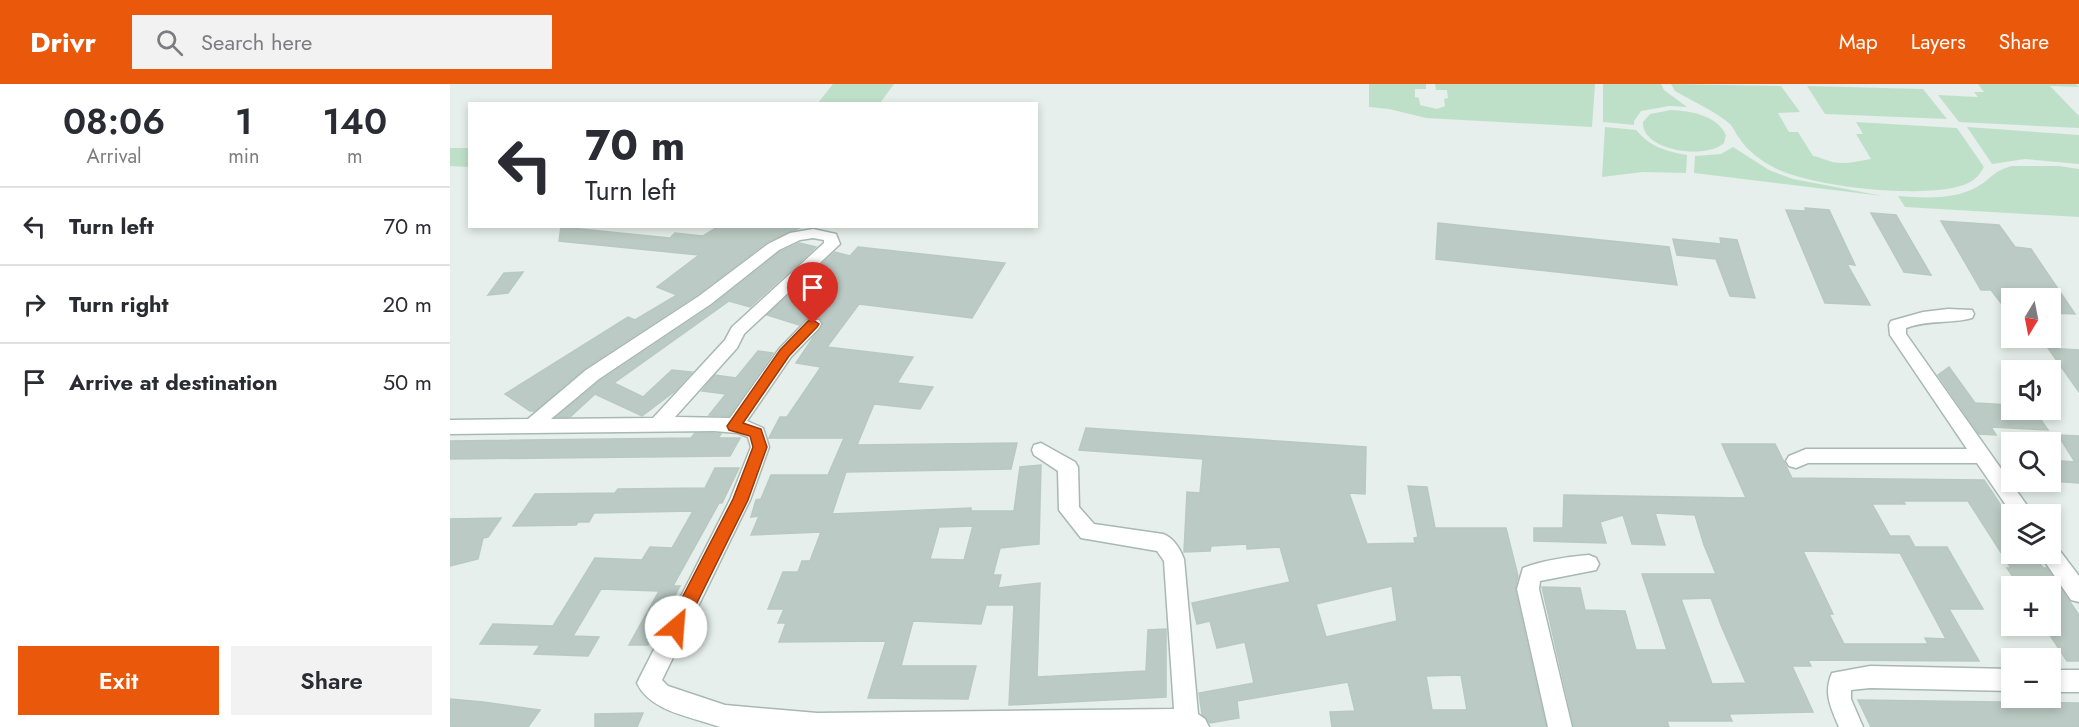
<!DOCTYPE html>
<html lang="en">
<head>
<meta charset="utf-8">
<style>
  :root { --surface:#fff; --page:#f2f2f3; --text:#2b2b33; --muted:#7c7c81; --line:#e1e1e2; --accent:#ea580c }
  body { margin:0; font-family:Jost,sans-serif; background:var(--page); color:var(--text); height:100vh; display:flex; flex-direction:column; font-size:22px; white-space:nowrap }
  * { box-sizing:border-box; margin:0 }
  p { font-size:20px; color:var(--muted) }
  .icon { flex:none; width:33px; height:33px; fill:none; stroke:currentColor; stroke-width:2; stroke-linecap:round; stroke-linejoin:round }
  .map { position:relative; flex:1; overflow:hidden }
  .drawer { display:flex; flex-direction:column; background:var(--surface); width:450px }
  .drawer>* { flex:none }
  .top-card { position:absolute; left:18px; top:18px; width:570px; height:126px; border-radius:0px; box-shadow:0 3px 9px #0003; background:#fff; color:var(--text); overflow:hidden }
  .needle { width:39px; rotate:190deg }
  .tools { position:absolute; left:1551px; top:204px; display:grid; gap:12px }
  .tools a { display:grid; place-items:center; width:60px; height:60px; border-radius:0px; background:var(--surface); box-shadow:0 3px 9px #0003; font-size:30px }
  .pin { position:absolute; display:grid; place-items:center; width:51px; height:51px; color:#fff; margin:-62px -26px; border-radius:50% 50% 50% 0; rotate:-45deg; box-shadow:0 0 6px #0007 }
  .pin .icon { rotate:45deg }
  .me { position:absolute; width:66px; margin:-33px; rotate:27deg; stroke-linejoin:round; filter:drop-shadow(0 0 4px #0008) }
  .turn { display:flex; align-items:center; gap:21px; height:126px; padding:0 18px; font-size:27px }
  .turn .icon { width:78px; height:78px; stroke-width:2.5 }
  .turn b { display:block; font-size:42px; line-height:51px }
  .eta { display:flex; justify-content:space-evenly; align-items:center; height:102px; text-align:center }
  .eta b { font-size:36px; font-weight:600; line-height:42px }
  .action { display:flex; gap:12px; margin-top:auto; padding:12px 18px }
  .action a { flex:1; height:69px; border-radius:0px; background:var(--accent); color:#fff; font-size:24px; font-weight:600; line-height:69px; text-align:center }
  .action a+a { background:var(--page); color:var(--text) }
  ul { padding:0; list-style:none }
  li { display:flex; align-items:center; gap:18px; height:78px; padding:0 18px; border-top:2px solid var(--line) }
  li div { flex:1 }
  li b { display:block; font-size:22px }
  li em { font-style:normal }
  header { display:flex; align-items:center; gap:36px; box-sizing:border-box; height:84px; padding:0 30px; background:var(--accent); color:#fff }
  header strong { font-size:28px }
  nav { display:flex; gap:33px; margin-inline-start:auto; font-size:21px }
  .search { width:420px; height:54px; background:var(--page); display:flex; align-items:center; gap:15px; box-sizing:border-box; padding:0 21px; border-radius:0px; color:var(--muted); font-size:22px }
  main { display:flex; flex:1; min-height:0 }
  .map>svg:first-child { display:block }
</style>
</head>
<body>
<header>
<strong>Drivr</strong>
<div class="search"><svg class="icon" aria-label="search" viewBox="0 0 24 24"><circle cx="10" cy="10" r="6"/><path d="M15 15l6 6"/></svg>Search here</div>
<nav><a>Map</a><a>Layers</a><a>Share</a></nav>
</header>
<main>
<section class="drawer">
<div class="eta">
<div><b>08:06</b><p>Arrival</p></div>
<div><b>1</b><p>min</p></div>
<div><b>140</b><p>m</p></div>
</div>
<ul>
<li><svg class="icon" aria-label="left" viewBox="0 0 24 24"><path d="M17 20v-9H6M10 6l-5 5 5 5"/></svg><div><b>Turn left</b></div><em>70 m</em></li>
<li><svg class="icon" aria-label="right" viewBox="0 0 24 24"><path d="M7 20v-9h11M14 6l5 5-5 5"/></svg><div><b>Turn right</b></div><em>20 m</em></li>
<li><svg class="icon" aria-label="arrive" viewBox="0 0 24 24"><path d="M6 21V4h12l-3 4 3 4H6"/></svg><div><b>Arrive at destination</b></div><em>50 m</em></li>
</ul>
<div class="action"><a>Exit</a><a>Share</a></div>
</section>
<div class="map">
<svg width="1629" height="643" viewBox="0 0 1629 643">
  <rect width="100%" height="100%" fill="#e6efeb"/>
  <g fill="#bfe0c8">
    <polygon points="383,0 444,0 430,19 368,19"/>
    <polygon points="919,0 976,0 976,5 965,5 965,13 969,14 970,21 987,25 995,22 994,15 998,14 997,6 986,6 985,0 1145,0 1142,43 976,34 939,25 919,23"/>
    <polygon points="1153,0 1211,0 1214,6 1237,23 1219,22 1191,27 1184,37 1184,41 1153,38"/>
    <path d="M1221 0 1331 2 1350 28 1328 29 1339 48H1348L1363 72C1370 73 1375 76 1382 78 1396 81 1408 77 1421 75L1406 50H1413L1406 38 1507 44 1534 83C1531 88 1528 93 1522 97 1489 118 1359 103 1325 84 1313 78 1297 67 1290 55 1286 51 1284 44 1280 40 1265 27 1242 17 1225 7Z"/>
    <polygon points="1528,0 1626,0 1629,3 1600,2 1629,32 1629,44 1509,38 1488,11 1528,13 1524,8 1534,8"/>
    <polygon points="1357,2 1473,5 1497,35 1375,30"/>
    <path d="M1221 26C1241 27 1266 31 1276 51L1274 59C1256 76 1191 67 1193 38L1200 30Z"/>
    <path d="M1155 43 1186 46C1199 62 1217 68 1237 71L1236 89 1193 88 1152 93Z"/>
    <polygon points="1517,43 1629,51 1629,80 1575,75 1542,80"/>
    <polygon points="1283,63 1319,86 1343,95 1433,112 1244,89 1245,72 1271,70"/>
    <polygon points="0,64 19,64 19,83 0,82"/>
    <path d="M1562 82H1609L1629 85V133L1455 123 1448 112C1473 114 1504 116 1527 103 1542 94 1543 87 1562 82Z"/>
  </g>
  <g fill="#bbcac4" stroke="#b8c9c2" stroke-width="1.5" fill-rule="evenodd">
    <polygon points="1355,124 1379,126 1405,181 1397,180 1420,221 1375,219 1336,126 1356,127"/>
    <polygon points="1421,129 1446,131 1481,191 1454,188"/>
    <polygon points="1491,137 1549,141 1565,163 1581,165 1625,230 1600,229 1600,211 1562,207 1562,233 1541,206 1531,206"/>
    <polygon points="988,139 1219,163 1227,201 986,175"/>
    <polygon points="269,142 354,142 317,158 248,210 135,284 84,327 80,327 55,310 178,233 185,236 227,211 207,203 249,171 109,157 111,143 220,154 225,149 253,152"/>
    <polygon points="1270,154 1287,156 1305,214 1280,212 1266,175 1227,171 1223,155 1271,160"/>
    <polygon points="349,159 366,163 300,223 279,217 164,299 193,313 222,286 242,288 225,307 192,332 145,310 120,333 107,333 150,297 262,222 330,168"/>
    <path d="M408 163 555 179 522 234 409 220 377 263 463 273 447 299 483 303 470 325 424 320 407 361 567 359 561 385 396 388 382 430 521 424V427H564L570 383 591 381 589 460 550 464 543 491H551L548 504 590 499 587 593 696 587 698 546 716 545V613L559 621 564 521H536L531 540 463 537 451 582H526L518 615 418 614 436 557 329 558 336 539H328L334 525H318L333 488H348L352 477H360L371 448 301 451 309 432 301 433 306 416 311 415 321 391H378L394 354H319L330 333H337L371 283 346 279 373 239 369 234H357L349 241 317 231 385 168 400 172ZM523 442 514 476 480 475 489 443Z"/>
    <polygon points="73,188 58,209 38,211 54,189"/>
    <polygon points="1598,264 1629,266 1629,308"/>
    <polygon points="308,267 323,269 279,332 259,331 276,310 252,307 265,291 286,294"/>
    <polygon points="1499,283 1525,319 1562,321 1562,326 1584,326 1598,346 1541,343 1546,351 1529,350 1488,291"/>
    <path d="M636 344 916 363 915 410 899 409 917 460 965 459 964 454 968 453 958 402 977 403 985 444H1056L1068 492 1065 506 1096 643H882L880 628 905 627 898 598 787 617 789 634 760 639 752 630 749 609 804 599 795 558 767 564 760 537 747 540 742 519 840 498 830 463 797 465V460L761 462 760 467 734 468 737 408 750 409 753 375 629 366ZM942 502 947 537 876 553 866 520ZM1011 591 1017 626H982L976 592Z"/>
    <polygon points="245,349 271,350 268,354 290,354 280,372 0,375 0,357 241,354"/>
    <polygon points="1608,351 1629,352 1629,399 1600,397 1600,376 1625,378"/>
    <path d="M1272 360H1325L1342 394 1534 396 1562 438V470H1583L1593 484H1597L1629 531V577H1617L1594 542H1600V502H1569L1557 484H1561L1518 417H1453L1455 420H1422L1440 452H1459L1465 463H1497L1533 525H1499L1529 577 1358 576 1361 582H1342L1363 628 1279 630 1282 637H1217L1219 643H1124L1092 503 1130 504 1135 526 1175 527 1186 566H1217L1192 490H1266L1254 461 1245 431 1205 429 1215 461 1182 460 1173 431 1150 438 1156 459 1084 457V444H1113L1114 411 1296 414ZM1353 467 1450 469 1496 555 1475 554 1478 560H1394L1379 530H1383ZM1261 514 1271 541 1296 599 1262 600 1231 515Z"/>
    <polygon points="265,384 289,384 272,419 269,419 223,502 230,502 198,561 179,561 209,507 151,505 123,552 149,553 138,572 84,570 90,561 30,560 43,540 103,542 145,474 192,476 200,463 222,464 243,427 144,429 139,438 128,438 126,441 63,442 85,410 165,409 168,405 255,404"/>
    <polygon points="51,434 38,453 33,454 28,475 0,482 0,435"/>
    <polygon points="0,615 33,618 90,626 78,643 0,643"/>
    <polygon points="1408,616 1629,619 1629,643 1421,643"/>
    <polygon points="193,629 187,643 145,643 145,630"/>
  </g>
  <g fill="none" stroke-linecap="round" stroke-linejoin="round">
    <defs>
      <g id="minor">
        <path d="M363 145 386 150 390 160 294 250 287 264 225 333 280 334 329 265 357 236H369L371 240 369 244 341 273 297 337 313 344 319 363 300 416 212 596 218 602 275 621 367 629 724 625 714 477 707 467 631 454 609 426 608 387 584 371 582 366 584 361 591 359 625 378 628 383 629 423 644 440 713 450C724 454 730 465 734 475L748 630 755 635 759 643H270C243 633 200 628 187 599L191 591 280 416 301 363 298 353 288 349 264 347 0 350V336L78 335 136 286 249 212 318 160 340 149ZM363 154 374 156V159L282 243 275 256 203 334 101 335 149 295 261 220 329 166 350 156Z"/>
        <path d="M1498 225 1522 226 1524 230 1522 234C1501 240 1480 235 1456 244V250L1583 430H1562L1527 379H1358L1346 384 1339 382 1336 377 1339 372 1356 365H1517L1440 251 1439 241 1441 237 1473 228Z"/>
        <polygon points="1600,460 1607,463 1629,492 1629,518 1621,516 1593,475 1590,470 1600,470"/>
        <path d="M1139 471 1146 474 1149 480 1146 486 1090 497 1089 505 1122 643H1098L1067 505 1073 484C1094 476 1116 473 1139 471Z"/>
        <path d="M1420 582 1562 585V607L1420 604 1401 606V615L1413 643H1389C1381 624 1373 609 1382 589Z"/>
        <rect x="1600" y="586" width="29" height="22"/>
      </g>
    </defs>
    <use href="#minor" stroke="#a8b8b2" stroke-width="3"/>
    <use href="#minor" fill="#fff" fill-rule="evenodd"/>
  </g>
  <polygon fill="#ea580c" stroke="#983908" stroke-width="1.5" points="363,236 369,240 367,243 339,272 293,339 311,345 317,363 298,416 232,549 226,551 220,549 217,543 283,415 303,363 300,352 279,346 277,342 330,266 358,237"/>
</svg>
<div class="tools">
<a><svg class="needle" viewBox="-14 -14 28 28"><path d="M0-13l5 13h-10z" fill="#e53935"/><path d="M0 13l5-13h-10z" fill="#7c7c81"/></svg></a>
<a><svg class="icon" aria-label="sound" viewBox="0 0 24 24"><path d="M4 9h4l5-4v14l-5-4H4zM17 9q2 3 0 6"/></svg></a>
<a><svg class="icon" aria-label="search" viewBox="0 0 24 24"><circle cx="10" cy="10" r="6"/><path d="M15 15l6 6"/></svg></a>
<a><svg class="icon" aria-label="layers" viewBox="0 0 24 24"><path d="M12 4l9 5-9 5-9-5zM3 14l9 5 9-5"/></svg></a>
<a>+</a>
<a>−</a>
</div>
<div class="pin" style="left:363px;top:240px;background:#d93025"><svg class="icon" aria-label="arrive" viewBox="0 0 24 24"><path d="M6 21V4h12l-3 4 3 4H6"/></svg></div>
<svg class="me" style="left:226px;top:543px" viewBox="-20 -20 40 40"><circle r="19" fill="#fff"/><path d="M0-13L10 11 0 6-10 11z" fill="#ea580c"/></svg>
<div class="top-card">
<div class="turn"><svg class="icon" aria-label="left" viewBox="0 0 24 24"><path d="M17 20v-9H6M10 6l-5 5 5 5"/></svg><div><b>70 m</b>Turn left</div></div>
</div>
</div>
</main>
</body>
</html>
